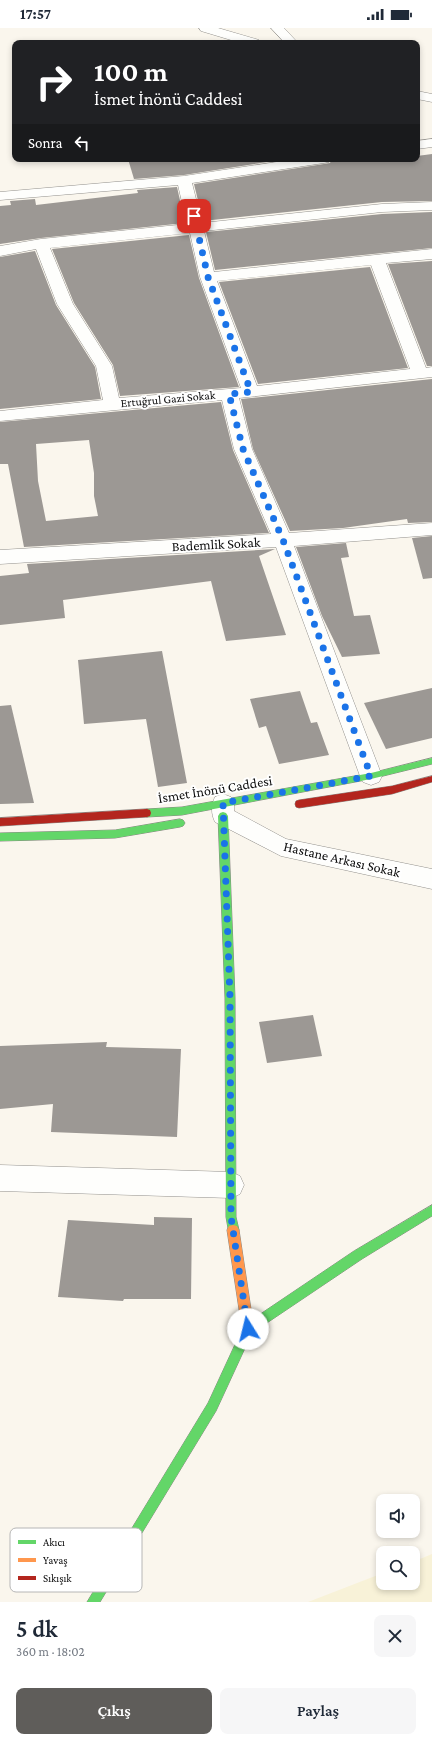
<!DOCTYPE html>
<html lang="tr">
<head>
<meta charset="utf-8">
<style>
  :root { --surface:#fff; --page:#f6f6f7; --text:#1f2937; --muted:#747a83; --accent:#5f5d5a }
  body { margin:0; font-family:"Crimson Pro",serif; background:var(--page); color:var(--text); height:100vh; display:flex; flex-direction:column; font-size:15px; white-space:nowrap }
  * { box-sizing:border-box; margin:0 }
  p { font-size:13px; color:var(--muted) }
  .icon { flex:none; width:22px; height:22px; fill:none; stroke:currentColor; stroke-width:2; stroke-linecap:round; stroke-linejoin:round }
  .map { position:relative; height:1574px; overflow:hidden }
  .details { display:flex; flex-direction:column; background:var(--surface); flex:1 }
  .details>* { flex:none }
  .banner { position:absolute; left:12px; top:12px; width:408px; height:122px; border-radius:8px; box-shadow:0 2px 6px #0003; background:#202124; color:#fff; overflow:hidden }
  .controls { position:absolute; left:376px; top:1466px; display:grid; gap:8px }
  .controls a { display:grid; place-items:center; width:44px; height:44px; border-radius:8px; background:var(--surface); box-shadow:0 2px 6px #0003; font-size:20px }
  .pin { position:absolute; display:grid; place-items:center; width:34px; height:34px; color:#fff; margin:-17px; border-radius:8px; box-shadow:0 2px 6px #0006 }
  .me { position:absolute; width:44px; margin:-22px; rotate:351deg; stroke-linejoin:round; filter:drop-shadow(0 0 3px #0008) }
  .turn { display:flex; align-items:center; gap:14px; height:84px; padding:0 16px; font-size:18px }
  .turn .icon { width:52px; height:52px; stroke-width:2.5 }
  .turn b { display:block; font-size:28px; line-height:34px }
  .then { display:flex; align-items:center; height:38px; padding:0 16px; background:#0003; gap:8px; font-size:15px }
  .round { display:grid; place-items:center; flex:none; width:42px; height:42px; border-radius:8px; background:var(--page) }
  .head { display:flex; align-items:center; justify-content:space-between; height:68px; padding:0 16px }
  h1 { font-size:24px; font-weight:600; line-height:30px }
  .primary-button { display:flex; gap:8px; margin-top:auto; padding:8px 16px }
  .primary-button a { flex:1; height:46px; border-radius:8px; background:var(--accent); color:#fff; font-size:16px; font-weight:600; line-height:46px; text-align:center }
  .primary-button a+a { background:var(--page); color:var(--text) }
  .status { display:flex; justify-content:space-between; align-items:center; height:28px; padding:0 20px; background:var(--surface); direction:ltr }
  .status svg { height:11px; fill:currentColor }
  .map>svg:first-child { display:block }
</style>
</head>
<body>
<div class="status"><b>17:57</b><svg viewBox="0 0 49 12"><path d="M0 12V9h3v3zM5 12V6h3v6zM10 12V3h3v9zM15 12V0h3v12zM26 1h20v11H26zM47 4h2v5h-2z"/></svg></div>
<div class="map">
<svg width="432" height="1574" viewBox="0 0 432 1574">
  <rect width="100%" height="100%" fill="#faf6ed"/>
  <polygon fill="#f8f2d8" points="432,1526 432,1574 308,1574 383,1545 383,1555 413,1555 413,1534"/>
  <g fill="#9c9894" fill-rule="evenodd">
    <polygon points="432,126 432,173 382,174 203,193 194,156 324,136 330,135 332,131 417,131 417,128"/>
    <polygon points="128,131 286,131 184,147 134,151"/>
    <polygon points="177,159 185,195 41,210 0,216 0,178 11,177 10,173 35,171 36,177 138,165 137,162"/>
    <polygon points="432,184 432,220 215,242 206,204 382,186"/>
    <polygon points="189,207 199,250 239,359 120,368 113,337 74,275 52,221"/>
    <polygon points="35,223 56,277 95,339 101,371 0,381 0,229"/>
    <polygon points="432,233 432,338 427,338 388,236"/>
    <polygon points="370,239 408,340 258,356 219,254"/>
    <polygon points="432,351 432,494 408,495 407,491 343,500 290,503 253,421 241,371"/>
    <path d="M221 374 233 422 269 505 24 519 8 436H0V394ZM89 412 94 445V468L98 488 46 493 38 453 36 416Z"/>
    <polygon points="432,508 432,550 423,551 412,510"/>
    <polygon points="346,515 349,529 341,530 354,588 370,587 380,626 342,629 322,588 296,519"/>
    <polygon points="275,521 259,528 286,607 226,613 211,553 63,572 65,590 0,597 0,548 29,545 27,536"/>
    <polygon points="162,623 187,755 158,759 146,691 84,696 78,632"/>
    <polygon points="432,660 432,710 386,721 364,675"/>
    <polygon points="300,663 311,695 317,694 329,727 279,736 266,698 259,700 250,671"/>
    <polygon points="11,677 34,775 0,776 0,678"/>
    <polygon points="313,987 322,1028 267,1035 259,994"/>
    <polygon points="107,1014 106,1019 181,1021 177,1109 51,1104 53,1076 0,1081 0,1018"/>
    <polygon points="154,1189 192,1190 191,1271 124,1271 123,1273 58,1269 68,1192 154,1197"/>
  </g>
  <g fill="none" stroke-linecap="round" stroke-linejoin="round">
    <defs>
      <g id="street">
        <polygon points="199,0 218,0 259,12 260,15 241,15 201,3"/>
        <polygon points="271,0 284,0 298,15 285,15"/>
        <polygon points="417,63 432,66 432,74 417,71"/>
        <polygon points="432,111 432,119 417,121 417,113"/>
        <path d="M296 131H331L329 134 324 135 192 155 202 195 382 176 432 174V182L382 184 204 203 214 244 432 221V231L386 235 426 340 432 339V349L239 370 252 421 289 505 432 495V507L294 518 382 748 379 754 371 757 363 754 360 748 276 519 0 536V522L271 506 234 421 222 372 0 393V383L103 372 96 338 57 276 36 221 0 228V218L41 211 187 196 178 157 0 172V164L184 148ZM190 205 200 249 241 360 119 370 112 338 73 276 50 220ZM371 237 410 341 257 358 217 253Z"/>
        <path d="M223 766 231 769 234 775V783L286 811 432 841V861L281 828 215 794C211 786 211 777 215 769Z"/>
        <polygon points="0,1137 231,1144 240,1148 244,1157 240,1166 231,1170 0,1163"/>
      </g>
      <g id="fast">
        <polygon points="432,730 432,736 371,751 182,787 147,789 144,788 143,785 144,782 147,781 182,779 371,745"/>
        <polygon points="223,784 226,785 228,788 235,970 236,1189 239,1202 237,1206 233,1207 229,1206 226,1189 225,970 218,788 220,785"/>
        <polygon points="180,791 183,792 185,795 183,798 180,799 115,810 0,813 0,805 115,802"/>
        <polygon points="432,1177 432,1188 362,1231 252,1305 216,1383 100,1574 87,1574 208,1375 244,1297 354,1223"/>
      </g>
      <polygon id="slow" points="233,1197 237,1198 239,1202 254,1301 252,1305 248,1307 244,1305 242,1301 227,1202 229,1198"/>
      <g id="jam">
        <polygon points="432,748 432,754 392,766 299,780 296,779 295,776 296,773 299,772 392,758"/>
        <polygon points="147,781 150,782 151,785 150,788 147,789 0,798 0,790"/>
      </g>
    </defs>
    <use href="#street" stroke="#93918d" stroke-width="1"/>
    <use href="#fast" stroke="#898783" stroke-width="1"/>
    <use href="#slow" stroke="#898783" stroke-width="1"/>
    <use href="#jam" stroke="#898783" stroke-width="1"/>
    <use href="#street" fill="#fefefc" fill-rule="evenodd"/>
    <use href="#fast" fill="#63d668" fill-rule="evenodd"/>
    <use href="#slow" fill="#ff974d" fill-rule="evenodd"/>
    <use href="#jam" fill="#b3261e" fill-rule="evenodd"/>
  </g>
  <g fill="none" stroke-linecap="round" stroke-linejoin="round">
    <polyline stroke="#1a73e8" stroke-width="7" stroke-dasharray="0 12.6" points="194,188 208,249 251,364 229,366 243,421 283,512 371,748 223,775 230,970 231,1189 248,1301"/>
  </g>
  <g text-anchor="middle" stroke-width="4" stroke-linejoin="round" paint-order="stroke">
    <g font-size="12" fill="#0b0b0b" stroke="#fff">
      <text transform="translate(168 371) rotate(-5)" y="4">Ertuğrul Gazi Sokak</text>
    </g>
    <g font-size="14" fill="#0b0b0b" stroke="#fff">
      <text transform="translate(216 516) rotate(-3)" y="5">Bademlik Sokak</text>
      <text transform="translate(215 761) rotate(-9)" y="5">İsmet İnönü Caddesi</text>
      <text transform="translate(342 831) rotate(13)" y="5">Hastane Arkası Sokak</text>
    </g>
  </g>
  <rect x="10" y="1500" width="132" height="64" rx="6" fill="#fff" stroke="#b6b6b6" stroke-width="1"/>
  <rect x="18" y="1512" width="18" height="4" fill="#63d668"/>
  <rect x="18" y="1530" width="18" height="4" fill="#ff974d"/>
  <rect x="18" y="1548" width="18" height="4" fill="#b3261e"/>
  <g font-size="11" fill="#0b0b0b">
    <text x="43" y="1518">Akıcı</text>
    <text x="43" y="1536">Yavaş</text>
    <text x="43" y="1554">Sıkışık</text>
  </g>
</svg>
<div class="controls">
<a><svg class="icon" aria-label="sound" viewBox="0 0 24 24"><path d="M4 9h4l5-4v14l-5-4H4zM17 9q2 3 0 6"/></svg></a>
<a><svg class="icon" aria-label="search" viewBox="0 0 24 24"><circle cx="10" cy="10" r="6"/><path d="M15 15l6 6"/></svg></a>
</div>
<div class="pin" style="left:194px;top:188px;background:#d93025"><svg class="icon" aria-label="arrive" viewBox="0 0 24 24"><path d="M6 21V4h12l-3 4 3 4H6"/></svg></div>
<svg class="me" style="left:248px;top:1301px" viewBox="-20 -20 40 40"><circle r="19" fill="#fff"/><path d="M0-13L10 11 0 6-10 11z" fill="#1a73e8"/></svg>
<div class="banner">
<div class="turn"><svg class="icon" aria-label="right" viewBox="0 0 24 24"><path d="M7 20v-9h11M14 6l5 5-5 5"/></svg><div><b>100 m</b>İsmet İnönü Caddesi</div></div>
<div class="then">Sonra<svg class="icon" aria-label="left" viewBox="0 0 24 24"><path d="M17 20v-9H6M10 6l-5 5 5 5"/></svg></div>
</div>
</div>
<section class="details">
<div class="head"><div><h1>5 dk</h1><p>360 m · 18:02</p></div><a class="round"><svg class="icon" aria-label="close" viewBox="0 0 24 24"><path d="M6 6l12 12M18 6L6 18"/></svg></a></div>
<div class="primary-button"><a>Çıkış</a><a>Paylaş</a></div>
</section>
</body>
</html>
